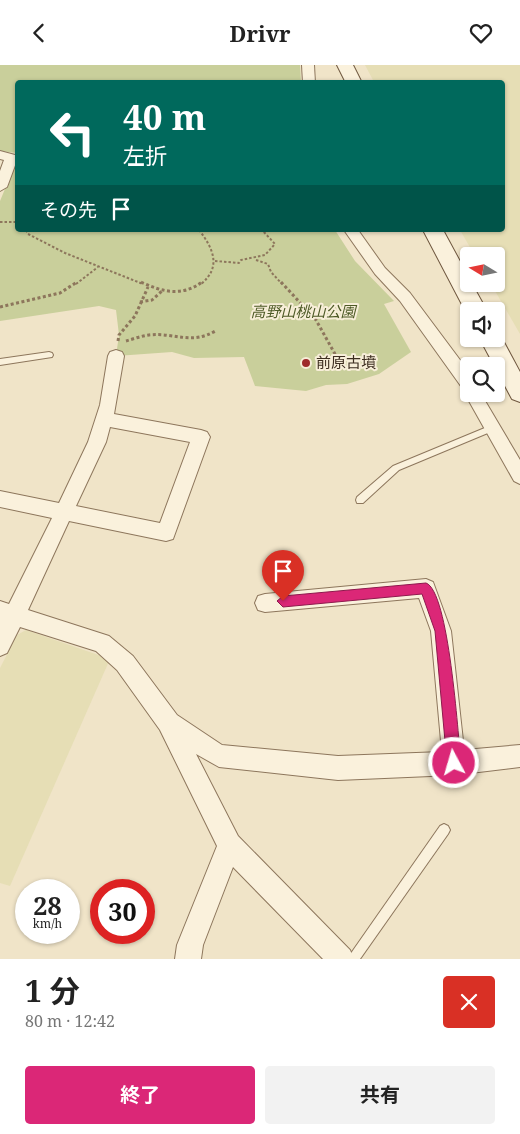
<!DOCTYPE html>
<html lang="ja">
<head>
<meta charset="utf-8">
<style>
  :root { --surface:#fff; --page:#f2f2f2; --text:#222; --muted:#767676; --accent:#db2777 }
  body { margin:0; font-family:"Noto Serif","Noto Sans JP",serif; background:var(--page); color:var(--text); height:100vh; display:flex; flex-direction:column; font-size:19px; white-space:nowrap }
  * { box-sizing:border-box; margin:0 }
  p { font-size:16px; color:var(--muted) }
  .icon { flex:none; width:28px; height:28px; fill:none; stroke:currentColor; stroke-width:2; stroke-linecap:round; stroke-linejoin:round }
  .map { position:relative; height:894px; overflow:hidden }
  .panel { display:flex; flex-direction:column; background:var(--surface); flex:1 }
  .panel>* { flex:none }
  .guide { position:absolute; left:15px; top:15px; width:490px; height:152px; border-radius:5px; box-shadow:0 1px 4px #0004; background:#00695c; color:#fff; overflow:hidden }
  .needle { width:32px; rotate:280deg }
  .tools { position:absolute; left:460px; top:182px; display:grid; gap:10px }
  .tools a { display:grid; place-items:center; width:45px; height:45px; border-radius:5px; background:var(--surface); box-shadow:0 1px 4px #0004; font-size:25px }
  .speed { position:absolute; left:15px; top:814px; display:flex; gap:10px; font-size:25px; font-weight:700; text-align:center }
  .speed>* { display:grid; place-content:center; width:65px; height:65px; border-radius:50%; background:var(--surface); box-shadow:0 1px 4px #0004; line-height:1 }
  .speed small { font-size:12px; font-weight:400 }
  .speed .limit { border:8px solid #d22; background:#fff; color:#111 }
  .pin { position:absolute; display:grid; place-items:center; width:42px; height:42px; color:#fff; margin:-51px -21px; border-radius:50% 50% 50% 0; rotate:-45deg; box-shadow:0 0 5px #0007 }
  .pin .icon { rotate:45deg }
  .me { position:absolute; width:55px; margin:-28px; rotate:354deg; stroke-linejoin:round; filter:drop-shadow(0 0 4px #0008) }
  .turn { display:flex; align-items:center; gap:18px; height:105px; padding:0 25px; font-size:22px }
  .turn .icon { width:65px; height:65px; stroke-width:2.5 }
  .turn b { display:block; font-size:35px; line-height:42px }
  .then { display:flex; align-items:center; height:48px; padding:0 25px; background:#0003; gap:10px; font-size:19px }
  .round { display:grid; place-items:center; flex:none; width:52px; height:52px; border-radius:5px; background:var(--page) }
  .overview { display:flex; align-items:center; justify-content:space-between; height:85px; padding:0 25px }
  h1 { font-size:30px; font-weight:700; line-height:38px }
  .action { display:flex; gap:10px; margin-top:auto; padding:10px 25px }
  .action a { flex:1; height:58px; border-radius:5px; background:var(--accent); color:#fff; font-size:20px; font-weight:700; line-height:58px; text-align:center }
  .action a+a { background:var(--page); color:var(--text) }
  header { display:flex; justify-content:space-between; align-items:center; height:65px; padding:0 25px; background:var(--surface); font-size:22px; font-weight:700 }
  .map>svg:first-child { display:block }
</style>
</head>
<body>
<header><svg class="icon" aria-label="back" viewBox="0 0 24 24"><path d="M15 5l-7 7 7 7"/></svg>Drivr<svg class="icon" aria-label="heart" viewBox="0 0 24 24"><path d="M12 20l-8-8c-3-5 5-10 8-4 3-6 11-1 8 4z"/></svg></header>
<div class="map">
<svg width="520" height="894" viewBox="0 0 520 894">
  <rect width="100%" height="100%" fill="#f0e4c8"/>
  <g fill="#e6deb5">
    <polygon points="365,0 520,0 520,269 491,219 496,219 496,191 475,191 460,165 502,165 502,18 374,17"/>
    <polygon points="26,565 110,594 10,821 0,818 0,603 17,570"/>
  </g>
  <g fill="#c9cf9b">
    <polygon points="0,0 300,0 301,17 18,18 17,88 0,86"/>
    <polygon points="17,95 18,165 335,165 355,196 394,236 384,239 411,287 379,309 347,319 326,320 306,326 255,321 244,292 194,293 172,287 116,291 119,270 116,245 99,241 0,256 0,136"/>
  </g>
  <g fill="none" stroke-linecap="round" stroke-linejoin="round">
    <defs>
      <g id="lane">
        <polygon points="49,287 52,288 53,290 52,292 0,300 0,294"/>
        <polygon points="492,360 496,363 495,365 399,405 363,438 357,438 356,435 357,432 393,401"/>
        <polygon points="444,759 448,761 450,765 448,769 360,894 347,894 440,761"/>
      </g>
      <g id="street">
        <polygon points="302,0 314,0 315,18 303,18"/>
        <polygon points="0,86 15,90 17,95 7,122 0,126 0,106 4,95 0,94"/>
        <polygon points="344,165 358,165 385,203 410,228 469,307 469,329 481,329 520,395 520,419 514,416 465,329 467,326 463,324 400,236 375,209"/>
        <path d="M116 285 122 287 124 291 114 349 201 365 207 367 210 372 173 474 166 476 69 456 28 545 109 571 133 591 177 650 222 680 338 691 442 687 431 566 419 533 265 547 258 545 255 538 258 531 265 529 426 514 433 517 451 566 464 685 520 680V702L454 710 338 715 219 702 196 689 238 771 350 885 354 894H323L233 802 203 880 201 894H175L177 880 217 781 160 665 117 605 96 586 20 562 7 588 0 591V536L9 539 52 453 0 442V426L59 438 88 377 100 340 108 291 110 287ZM110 362 190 377 160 458 76 441 106 377Z"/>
      </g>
      <g id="secondary">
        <polygon points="337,0 353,0 362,18 346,18"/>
        <polygon points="423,165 443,165 469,213 469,219 472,219 487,246 469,246 468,251"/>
        <polygon points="496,268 499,268 520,307 520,337 512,334 480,274 496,274"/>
      </g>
    </defs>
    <use href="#lane" stroke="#8d765c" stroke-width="2"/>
    <use href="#street" stroke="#8d765c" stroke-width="2"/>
    <use href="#secondary" stroke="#6f573f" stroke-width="2"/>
    <g stroke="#8d765c" stroke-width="2" stroke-dasharray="2.5 2" stroke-linecap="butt">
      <polyline points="0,157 18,157"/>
      <polyline points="26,165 28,169 65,188 143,219"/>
      <path d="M199 165C213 183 222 202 201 219"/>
      <polyline points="256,195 268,199 271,207 282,219"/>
      <polyline points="215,196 239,198 241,195 265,190 275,179 262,165"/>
      <polyline points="76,219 98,202"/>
    </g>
    <g stroke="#8d765c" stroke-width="3" stroke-dasharray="3 2.5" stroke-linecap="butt">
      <path d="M141 217C162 227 182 232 202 217"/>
      <polyline points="281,217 316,255 340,298"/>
      <polyline points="140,237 152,235 162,226"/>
      <polyline points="0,242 60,228 77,217"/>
      <polyline points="118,276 119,270 135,251 148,222"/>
      <path d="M126 276C133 274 141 271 149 270 175 267 191 281 217 265"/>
    </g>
    <use href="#lane" fill="#faf1dc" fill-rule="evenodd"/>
    <use href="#street" fill="#faf1dc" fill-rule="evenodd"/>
    <use href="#secondary" fill="#faf1dc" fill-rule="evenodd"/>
  </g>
  <path fill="#db2777" stroke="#8e194d" d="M426 518C449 526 458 670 461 698L459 703 454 705 449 703 447 698 435 566 422 529 283 542 277 536 283 531Z"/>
  <circle fill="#9e2a2b" stroke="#f7eed8" stroke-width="2" cx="306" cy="298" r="5"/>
  <g text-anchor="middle" stroke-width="4" stroke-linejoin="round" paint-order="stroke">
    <g font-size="15" font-style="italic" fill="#4d5a26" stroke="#f7eed8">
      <text x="303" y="252">高野山桃山公園</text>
    </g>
    <g font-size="15" fill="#3d2e20" stroke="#f7eed8" text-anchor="start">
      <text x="316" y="303">前原古墳</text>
    </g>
  </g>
</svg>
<div class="tools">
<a><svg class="needle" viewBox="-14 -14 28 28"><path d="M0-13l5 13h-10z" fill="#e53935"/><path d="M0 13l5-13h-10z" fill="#767676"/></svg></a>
<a><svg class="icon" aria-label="sound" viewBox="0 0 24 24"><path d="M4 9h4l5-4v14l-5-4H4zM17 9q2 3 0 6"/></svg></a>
<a><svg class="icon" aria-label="search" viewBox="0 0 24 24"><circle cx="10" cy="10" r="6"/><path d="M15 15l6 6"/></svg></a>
</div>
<div class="speed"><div>28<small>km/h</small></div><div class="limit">30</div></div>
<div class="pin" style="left:283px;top:536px;background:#d93025"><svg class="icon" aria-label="arrive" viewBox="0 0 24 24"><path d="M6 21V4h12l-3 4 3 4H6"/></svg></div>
<svg class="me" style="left:454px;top:698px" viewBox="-20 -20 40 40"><circle r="17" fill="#db2777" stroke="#fff" stroke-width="3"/><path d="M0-11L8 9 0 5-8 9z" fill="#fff"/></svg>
<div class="guide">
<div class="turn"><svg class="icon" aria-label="left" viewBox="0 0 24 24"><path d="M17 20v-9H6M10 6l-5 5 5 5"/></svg><div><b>40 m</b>左折</div></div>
<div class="then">その先<svg class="icon" aria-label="arrive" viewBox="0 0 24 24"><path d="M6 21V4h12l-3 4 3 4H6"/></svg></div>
</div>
</div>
<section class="panel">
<div class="overview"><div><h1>1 分</h1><p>80 m · 12:42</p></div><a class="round" style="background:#d93025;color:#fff"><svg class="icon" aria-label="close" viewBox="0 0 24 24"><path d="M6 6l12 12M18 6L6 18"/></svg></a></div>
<div class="action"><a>終了</a><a>共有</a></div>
</section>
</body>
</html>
